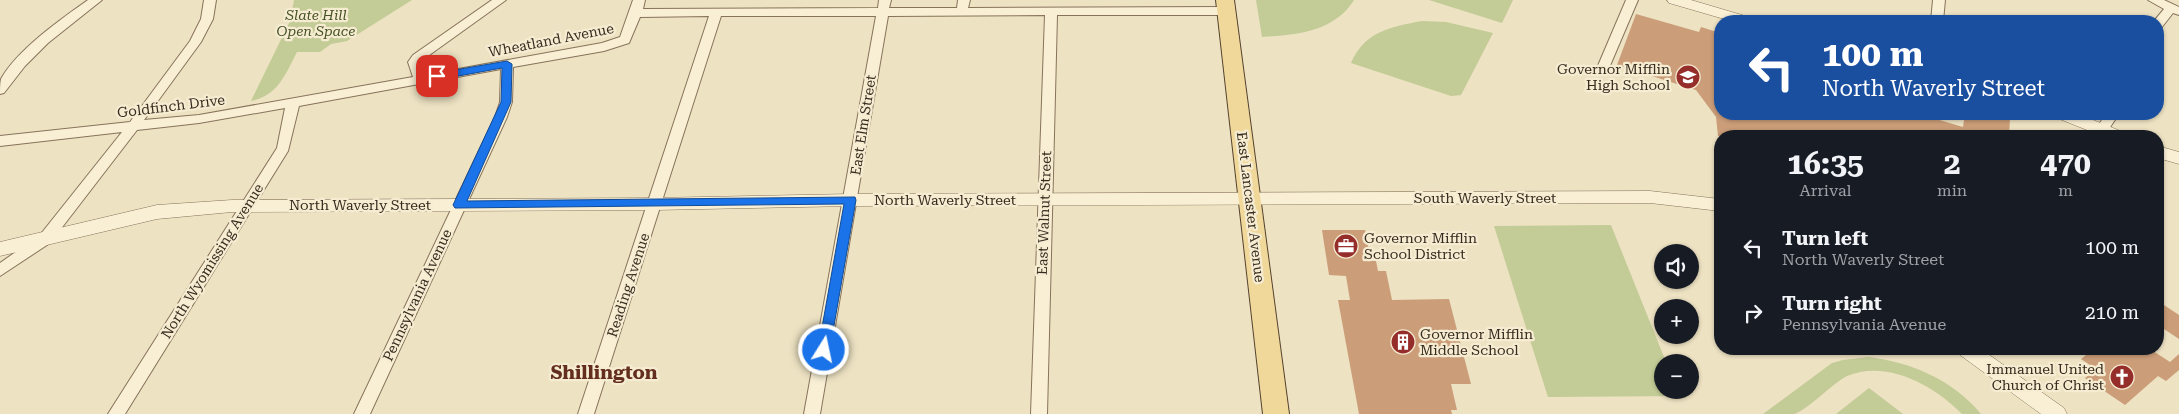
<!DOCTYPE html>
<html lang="en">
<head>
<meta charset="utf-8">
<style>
  :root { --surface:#171b24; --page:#242831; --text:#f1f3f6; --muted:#9ea1a6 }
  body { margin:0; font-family:"Roboto Serif",serif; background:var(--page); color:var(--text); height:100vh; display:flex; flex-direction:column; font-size:19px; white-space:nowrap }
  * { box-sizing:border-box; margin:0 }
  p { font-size:16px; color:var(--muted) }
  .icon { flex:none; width:28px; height:28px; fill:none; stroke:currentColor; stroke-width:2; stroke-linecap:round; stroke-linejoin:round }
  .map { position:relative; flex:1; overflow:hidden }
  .drawer { position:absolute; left:1714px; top:130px; width:450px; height:225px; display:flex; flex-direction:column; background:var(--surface); border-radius:20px; box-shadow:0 1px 4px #0004 }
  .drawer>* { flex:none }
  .top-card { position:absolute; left:1714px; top:15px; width:450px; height:105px; border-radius:20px; box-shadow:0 1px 4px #0004; background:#1a4fa0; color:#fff; overflow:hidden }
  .fabs { position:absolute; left:1654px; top:244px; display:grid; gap:10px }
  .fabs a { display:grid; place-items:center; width:45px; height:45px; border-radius:50%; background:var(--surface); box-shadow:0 1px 4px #0004; font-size:25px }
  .pin { position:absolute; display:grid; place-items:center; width:42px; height:42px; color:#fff; margin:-21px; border-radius:10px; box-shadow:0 2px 8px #0006 }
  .me { position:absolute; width:55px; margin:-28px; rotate:10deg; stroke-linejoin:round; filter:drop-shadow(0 0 4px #0008) }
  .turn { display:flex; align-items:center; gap:18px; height:105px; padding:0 25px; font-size:22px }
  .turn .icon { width:65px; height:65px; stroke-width:2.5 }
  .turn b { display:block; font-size:35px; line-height:42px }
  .eta { display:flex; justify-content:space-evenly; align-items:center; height:85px; text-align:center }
  .eta b { font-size:30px; font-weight:700; line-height:35px }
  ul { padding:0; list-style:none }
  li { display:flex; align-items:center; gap:15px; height:65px; padding:0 25px }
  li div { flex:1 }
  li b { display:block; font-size:19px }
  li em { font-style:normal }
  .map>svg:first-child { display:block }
</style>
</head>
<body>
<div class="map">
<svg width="2179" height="414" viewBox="0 0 2179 414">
  <rect width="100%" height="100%" fill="#ede2c2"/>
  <g fill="#c3cb96">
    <path d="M294 0H412L347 41 331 44 320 52H297C286 73 278 96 251 101L290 21Z"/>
    <path d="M1256 0H1354C1334 32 1296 35 1262 37Z"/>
    <polygon points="1429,0 1513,0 1502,23"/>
    <path d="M1422 21 1446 22 1493 33 1461 95 1451 96 1351 63C1365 31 1391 27 1422 21Z"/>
    <polygon points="1611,225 1666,362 1662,362 1662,390 1678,390 1680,396 1548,397 1494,226"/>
    <path d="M1868 357C1911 362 1953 380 1981 414H1962C1935 386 1887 359 1847 376 1833 383 1805 412 1794 414 1784 414 1773 414 1763 414L1832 363 1843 360Z"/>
    <polygon points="1869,388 1903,414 1836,414"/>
  </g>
  <g fill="#cb9d79">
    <polygon points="1636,14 1699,32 1701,27 1720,33 1720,114 1927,114 1926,116 1963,127 1965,114 1995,114 2010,118 2009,136 1718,136 1716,117 1696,90 1617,65"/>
    <polygon points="1322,230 1365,230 1371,261 1376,261 1378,271 1386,271 1392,300 1449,299 1471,384 1451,384 1457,410 1451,410 1452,414 1359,414 1338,300 1350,300 1346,276 1329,275"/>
    <polygon points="2158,301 2179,315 2179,339 2158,325"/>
    <polygon points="2077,349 2150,349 2170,362 2179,354 2179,370 2166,381 2158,376 2125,405 2085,378 2096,369 2081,359 2086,355"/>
  </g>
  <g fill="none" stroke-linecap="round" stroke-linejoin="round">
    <defs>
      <g id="minor">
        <path d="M88 0H102L48 43 25 66 4 93 0 94C0 89 0 83 1 79 17 50 61 19 88 0Z"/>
        <polygon points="204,0 216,0 213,19 201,42 144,120 199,115 413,77 408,62 413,55 492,0 506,0 421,61 425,75 602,43 620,37 633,0 645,0 643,9 878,8 879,0 891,0 889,8 957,8 958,0 970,0 968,8 1226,7 1232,11 1226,15 1057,15 1047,414 1031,414 1045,15 888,16 820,414 804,414 876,16 721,16 594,414 578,414 709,16 640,17 629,43 604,51 513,67 512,102 507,117 370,414 354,414 495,117 500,102 501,69 299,106 288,151 125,414 108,414 277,148 285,108 199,123 137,130 50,243 0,276 0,263 40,235 122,132 0,146 0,136 130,122 190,41 201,19"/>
        <polygon points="1626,0 1638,0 1609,68 1603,72 1599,71 1597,68"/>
        <polygon points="1933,0 1945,0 1943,21 1931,21"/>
        <polygon points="2148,0 2164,0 2179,7 2179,15 2173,13 2162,27 2158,28 2158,21 2154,21 2164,9"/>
        <polygon points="2106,114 2119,114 2106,133 2096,133 2095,130"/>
      </g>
      <g id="tertiary">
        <polygon points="1667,0 1691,0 1752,18 1755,21 1731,21 1669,3"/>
        <polygon points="2055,114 2078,114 2123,132 2125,136 2102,136 2057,118"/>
        <polygon points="2158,146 2179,152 2179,164 2158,158"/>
        <polygon points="1650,191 1720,199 1720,211 1650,203 851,206 654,210 232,212 157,219 0,256 0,242 157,205 232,200 654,198 851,194"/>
        <polygon points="1957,349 1981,349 2064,408 2067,414 2041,414 1960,355"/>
      </g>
      <polygon id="primary" points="1216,0 1234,0 1289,414 1263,414"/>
    </defs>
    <use href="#minor" stroke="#87735a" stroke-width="2"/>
    <use href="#tertiary" stroke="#87735a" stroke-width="1"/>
    <use href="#primary" stroke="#54412e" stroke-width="2"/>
    <use href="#minor" fill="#f8efd5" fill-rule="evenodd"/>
    <use href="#tertiary" fill="#f8efd5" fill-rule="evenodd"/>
    <use href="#primary" fill="#f0d89a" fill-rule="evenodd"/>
  </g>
  <polygon fill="#1a73e8" stroke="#114b97" points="507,61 512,64 511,102 467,201 855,197 856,200 829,354 820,354 818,350 844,204 455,208 453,205 501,102 502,68 437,80 432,76 437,73"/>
  <defs>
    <symbol id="school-disc" viewBox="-11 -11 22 22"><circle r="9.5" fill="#952d2b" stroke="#f5ecd2"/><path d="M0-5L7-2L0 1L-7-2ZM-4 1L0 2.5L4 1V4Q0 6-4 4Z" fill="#fff"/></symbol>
    <symbol id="office-disc" viewBox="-11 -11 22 22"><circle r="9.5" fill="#952d2b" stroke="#f5ecd2"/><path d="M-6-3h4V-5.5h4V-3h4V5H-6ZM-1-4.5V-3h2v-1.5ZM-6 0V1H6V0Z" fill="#fff"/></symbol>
    <symbol id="building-disc" viewBox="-11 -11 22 22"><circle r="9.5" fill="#952d2b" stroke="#f5ecd2"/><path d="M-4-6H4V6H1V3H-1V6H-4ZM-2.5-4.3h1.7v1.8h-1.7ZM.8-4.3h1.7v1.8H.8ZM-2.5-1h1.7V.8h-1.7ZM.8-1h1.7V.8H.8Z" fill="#fff"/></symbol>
    <symbol id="church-disc" viewBox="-11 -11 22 22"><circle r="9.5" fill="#952d2b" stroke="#f5ecd2"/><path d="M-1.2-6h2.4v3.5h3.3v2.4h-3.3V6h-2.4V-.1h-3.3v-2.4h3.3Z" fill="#fff"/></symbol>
  </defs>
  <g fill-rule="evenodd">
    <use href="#school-disc" x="1674" y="63" width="28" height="28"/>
    <use href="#office-disc" x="1332" y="232" width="28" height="28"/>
    <use href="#building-disc" x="1389" y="328" width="28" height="28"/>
    <use href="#church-disc" x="2108" y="363" width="28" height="28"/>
  </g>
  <g text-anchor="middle" stroke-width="4.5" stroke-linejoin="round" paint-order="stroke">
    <g font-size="14" font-style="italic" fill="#465325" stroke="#f5ecd2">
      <text x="316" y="20">Slate Hill<tspan x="316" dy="16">Open Space</tspan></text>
    </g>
    <g font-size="14" fill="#372b1e" stroke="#f5ecd2">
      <text transform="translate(551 40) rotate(-11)" y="5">Wheatland Avenue</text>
      <text transform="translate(171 106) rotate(-7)" y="5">Goldfinch Drive</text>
      <text transform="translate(863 125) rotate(-81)" y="5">East Elm Street</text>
      <text x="1485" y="203">South Waverly Street</text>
      <text x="945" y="205">North Waverly Street</text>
      <text x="360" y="210">North Waverly Street</text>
      <text transform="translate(1251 207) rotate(83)" y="5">East Lancaster Avenue</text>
      <text transform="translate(1044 213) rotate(-88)" y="5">East Walnut Street</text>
      <text transform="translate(212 261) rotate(-58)" y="5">North Wyomissing Avenue</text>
      <text transform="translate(628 285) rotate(-72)" y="5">Reading Avenue</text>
      <text transform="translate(417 295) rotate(-65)" y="5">Pennsylvania Avenue</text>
    </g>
    <g font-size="14" fill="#372b1e" stroke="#f5ecd2" text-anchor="end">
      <text x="1670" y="74">Governor Mifflin<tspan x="1670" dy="16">High School</tspan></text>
      <text x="1364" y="243" text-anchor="start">Governor Mifflin<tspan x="1364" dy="16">School District</tspan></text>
      <text x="1420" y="339" text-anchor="start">Governor Mifflin<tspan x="1420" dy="16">Middle School</tspan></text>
      <text x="2104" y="374">Immanuel United<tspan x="2104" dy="16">Church of Christ</tspan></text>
    </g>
    <g font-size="19" font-weight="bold" fill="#632e1e" stroke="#f5ecd2">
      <text x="604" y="379">Shillington</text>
    </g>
  </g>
</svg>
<div class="fabs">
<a><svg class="icon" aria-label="sound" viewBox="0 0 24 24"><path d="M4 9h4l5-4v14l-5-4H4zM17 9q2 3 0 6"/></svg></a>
<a>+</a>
<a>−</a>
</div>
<div class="pin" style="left:437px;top:76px;background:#d93025"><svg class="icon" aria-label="arrive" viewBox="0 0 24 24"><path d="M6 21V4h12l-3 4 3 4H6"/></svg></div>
<svg class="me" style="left:824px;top:350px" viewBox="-20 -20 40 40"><circle r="17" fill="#1a73e8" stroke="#fff" stroke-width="3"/><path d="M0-11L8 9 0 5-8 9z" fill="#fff"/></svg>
<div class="top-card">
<div class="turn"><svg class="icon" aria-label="left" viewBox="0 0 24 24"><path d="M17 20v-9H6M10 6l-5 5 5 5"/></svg><div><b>100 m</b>North Waverly Street</div></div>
</div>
<section class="drawer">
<div class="eta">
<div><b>16:35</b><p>Arrival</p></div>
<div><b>2</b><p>min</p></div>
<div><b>470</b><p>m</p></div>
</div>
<ul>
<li><svg class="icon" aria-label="left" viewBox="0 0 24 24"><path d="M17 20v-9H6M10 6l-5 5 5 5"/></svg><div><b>Turn left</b><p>North Waverly Street</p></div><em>100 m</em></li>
<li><svg class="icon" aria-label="right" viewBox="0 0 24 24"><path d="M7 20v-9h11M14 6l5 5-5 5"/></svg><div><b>Turn right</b><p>Pennsylvania Avenue</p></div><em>210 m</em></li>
</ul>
</section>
</div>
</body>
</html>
